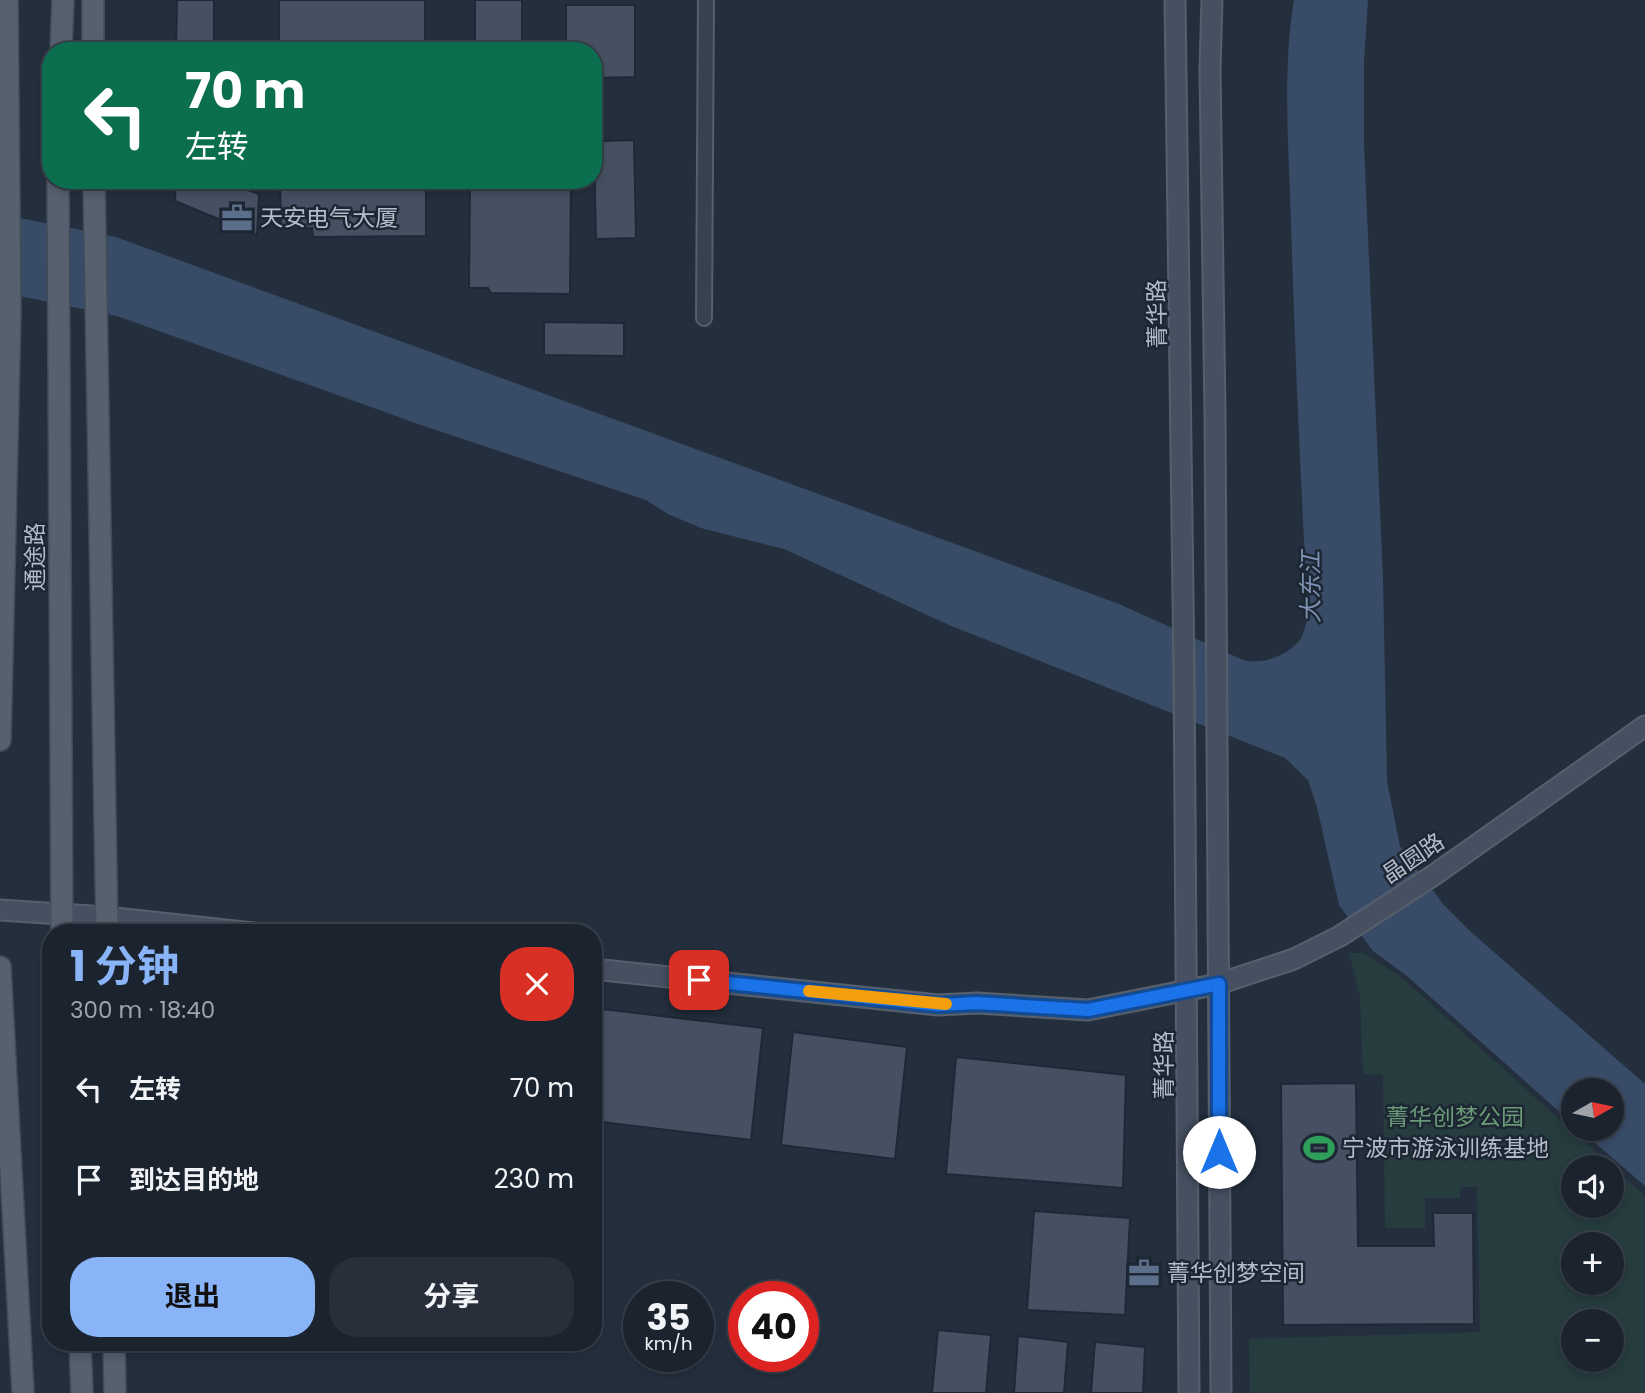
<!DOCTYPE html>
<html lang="zh">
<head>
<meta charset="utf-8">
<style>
  :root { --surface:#1b232e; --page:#282f3a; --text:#f1f3f6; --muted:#a0a4aa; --line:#39404a; --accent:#8ab4f8 }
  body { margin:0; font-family:Poppins,"Noto Sans SC",sans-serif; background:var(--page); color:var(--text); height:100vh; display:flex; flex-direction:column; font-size:26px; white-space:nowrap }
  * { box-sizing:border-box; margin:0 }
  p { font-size:23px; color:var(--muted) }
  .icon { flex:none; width:38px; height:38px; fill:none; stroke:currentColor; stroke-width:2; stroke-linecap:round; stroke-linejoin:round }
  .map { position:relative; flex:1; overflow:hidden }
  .details { position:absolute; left:42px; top:924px; width:560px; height:427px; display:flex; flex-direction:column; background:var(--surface); border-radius:28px; box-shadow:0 4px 10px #0003,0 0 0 2px var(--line) }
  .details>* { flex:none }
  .hud { position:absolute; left:42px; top:42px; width:560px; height:147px; border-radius:28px; box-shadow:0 4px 10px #0003,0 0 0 2px var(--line); background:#0b6e4f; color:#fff; overflow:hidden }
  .needle { width:46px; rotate:81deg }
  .fabs { position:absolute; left:1561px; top:1078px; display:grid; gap:14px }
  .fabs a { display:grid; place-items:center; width:63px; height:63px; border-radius:50%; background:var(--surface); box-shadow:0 4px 10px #0003,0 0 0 2px var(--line); font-size:35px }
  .speed { position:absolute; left:623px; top:1281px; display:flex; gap:14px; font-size:35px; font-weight:700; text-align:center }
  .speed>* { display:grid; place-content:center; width:91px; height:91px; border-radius:50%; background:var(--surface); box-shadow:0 4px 10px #0003,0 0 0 2px var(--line); line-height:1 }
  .speed small { font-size:18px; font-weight:400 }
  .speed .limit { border:10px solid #d22; background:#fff; color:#111 }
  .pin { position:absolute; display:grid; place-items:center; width:60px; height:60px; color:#fff; margin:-30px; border-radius:14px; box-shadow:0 4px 10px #0006 }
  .me { position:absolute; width:77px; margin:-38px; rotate:0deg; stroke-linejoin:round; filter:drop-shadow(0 0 5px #0008) }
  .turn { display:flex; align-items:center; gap:24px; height:147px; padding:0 28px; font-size:32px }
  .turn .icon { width:91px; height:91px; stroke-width:2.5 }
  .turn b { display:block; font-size:49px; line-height:60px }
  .round { display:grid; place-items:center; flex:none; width:74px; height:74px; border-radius:28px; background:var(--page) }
  .overview { display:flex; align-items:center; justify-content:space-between; height:119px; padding:0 28px }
  h1 { font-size:42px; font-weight:700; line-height:52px; color:var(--accent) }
  .button { display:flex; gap:14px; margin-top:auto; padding:14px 28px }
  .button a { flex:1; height:80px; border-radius:28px; background:var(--accent); color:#111; font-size:28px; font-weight:700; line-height:80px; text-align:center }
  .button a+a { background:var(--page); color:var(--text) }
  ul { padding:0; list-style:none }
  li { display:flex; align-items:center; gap:21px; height:91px; padding:0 28px }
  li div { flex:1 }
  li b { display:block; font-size:26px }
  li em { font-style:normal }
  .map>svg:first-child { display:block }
</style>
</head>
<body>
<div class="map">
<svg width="1645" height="1393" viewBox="0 0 1645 1393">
  <rect width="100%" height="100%" fill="#242f3e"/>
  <path fill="#263c3f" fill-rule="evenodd" d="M1349 953H1364L1401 977 1645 1196V1393H1250L1249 1339 1480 1332 1477 1187H1460V1198H1425V1228H1385L1383 1075 1363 1074 1360 997ZM1573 1167H1612V1206H1573ZM1573 1244H1612V1283H1573ZM1612 1321V1360H1573V1321Z"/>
  <path fill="#394c67" d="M1294 0H1368L1364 61V145L1383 579 1387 781 1400 846 1443 904 1470 931 1645 1084V1186L1579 1129H1612V1090H1573V1124L1407 976 1373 951 1339 905 1317 807 1308 780 1285 758 949 625 784 549 701 528 668 514 646 500 421 425 117 316 0 292V214L116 237 1119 604 1243 660C1262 665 1287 656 1300 640 1304 634 1305 625 1308 618 1301 487 1295 355 1291 224 1289 150 1282 73 1294 0Z"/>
  <g fill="#455162" stroke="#1f2835" stroke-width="2">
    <polygon points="177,0 214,0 214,51 176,51"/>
    <rect x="279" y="0" width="146" height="51"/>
    <rect x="475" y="0" width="47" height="51"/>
    <polygon points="566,5 635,5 635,77 593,78 593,51 566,51"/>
    <polygon points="634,140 636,238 596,239 594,149 600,149 599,141"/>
    <polygon points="176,180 220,180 259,194 257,235 175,201"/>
    <polygon points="280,180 426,180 426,236 313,237 312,228 281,229"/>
    <polygon points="470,180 571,180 570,294 491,293 488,288 469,288"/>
    <polygon points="544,322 624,323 624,356 544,355"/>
    <polygon points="593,1008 763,1028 751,1140 593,1121"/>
    <polygon points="793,1032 907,1047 895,1159 781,1145"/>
    <polygon points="956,1057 1126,1075 1123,1188 946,1174"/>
    <polygon points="1356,1083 1358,1246 1434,1246 1433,1213 1473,1213 1474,1324 1283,1325 1281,1084"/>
    <polygon points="1034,1211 1130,1218 1125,1315 1027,1310"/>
    <polygon points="938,1330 991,1335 986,1393 932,1393"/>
    <polygon points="1018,1336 1068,1342 1064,1393 1014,1393"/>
    <polygon points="1095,1342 1145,1347 1143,1393 1091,1393"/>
  </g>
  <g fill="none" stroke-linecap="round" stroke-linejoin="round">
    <defs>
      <polyline id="street" points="704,318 706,0"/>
      <g id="secondary">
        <path d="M1175 0C1184 464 1186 929 1189 1393"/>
        <polyline points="1212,0 1210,69 1215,414 1221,1393"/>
        <polyline points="0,910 106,917 253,933"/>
        <polyline points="593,969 938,1005 977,1003 1088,1010 1218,984 1294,959 1340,936 1434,875 1645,726"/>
      </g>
      <g id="primary">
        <polyline points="93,0 93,51"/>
        <polyline points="61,51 63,0"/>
        <polyline points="58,180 62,933"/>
        <polyline points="94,180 107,933"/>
        <polyline points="0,740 10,311 7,0"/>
        <polyline points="0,967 23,1393"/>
        <polyline points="80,1342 82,1393"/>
        <polyline points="114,1342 115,1393"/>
      </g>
    </defs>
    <use href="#street" stroke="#565f6c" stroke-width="18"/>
    <use href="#secondary" stroke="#565f6c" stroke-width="23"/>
    <use href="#primary" stroke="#414a57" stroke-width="24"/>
    <use href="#street" stroke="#38414e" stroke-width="14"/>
    <use href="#secondary" stroke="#465061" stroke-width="19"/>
    <use href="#primary" stroke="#56606e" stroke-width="21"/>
  </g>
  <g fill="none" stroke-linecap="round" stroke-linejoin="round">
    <defs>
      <polyline id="route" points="699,980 938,1005 977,1003 1088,1010 1219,984 1219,1152"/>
    </defs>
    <use href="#route" stroke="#114b97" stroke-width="18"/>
    <use href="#route" stroke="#1a73e8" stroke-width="12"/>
    <polyline stroke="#f59e0b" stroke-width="12" points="809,991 946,1004"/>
  </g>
  <defs>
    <symbol id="office-bare" viewBox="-9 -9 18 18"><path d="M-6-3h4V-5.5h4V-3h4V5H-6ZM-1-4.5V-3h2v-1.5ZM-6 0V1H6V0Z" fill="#5c6f8a" stroke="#1d2633" stroke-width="2.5" paint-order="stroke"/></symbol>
    <symbol id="stadium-bare" viewBox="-9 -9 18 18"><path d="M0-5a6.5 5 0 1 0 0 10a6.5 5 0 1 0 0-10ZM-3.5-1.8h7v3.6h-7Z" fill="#2e9e5b" stroke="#1d2633" stroke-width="2.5" paint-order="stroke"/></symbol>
  </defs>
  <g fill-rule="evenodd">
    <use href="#office-bare" x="215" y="196" width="44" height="44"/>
    <use href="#stadium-bare" x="1297" y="1126" width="44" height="44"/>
    <use href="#office-bare" x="1122" y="1251" width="44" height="44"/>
  </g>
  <g text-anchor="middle" stroke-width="5" stroke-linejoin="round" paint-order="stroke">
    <g font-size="23" fill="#b4bcc9" stroke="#1d2633" text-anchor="start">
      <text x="260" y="226">天安电气大厦</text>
      <text x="1342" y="1156">宁波市游泳训练基地</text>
      <text x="1167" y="1281">菁华创梦空间</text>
    </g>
    <g font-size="23" fill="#b4bcc9" stroke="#1d2633">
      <text transform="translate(1157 314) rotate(-91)" y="8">菁华路</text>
      <text transform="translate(35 557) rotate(-90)" y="8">通途路</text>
      <text transform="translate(1413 858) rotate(-34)" y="8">晶圆路</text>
      <text transform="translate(1164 1065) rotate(-90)" y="8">菁华路</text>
    </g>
    <g font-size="23" fill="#6b9a76" stroke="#1d2633">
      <text x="1455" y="1125">菁华创梦公园</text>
    </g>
    <g font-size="24" font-style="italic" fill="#7c92b1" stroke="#1d2633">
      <text transform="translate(1311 587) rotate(-90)" y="8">大东江</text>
    </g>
  </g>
</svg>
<div class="fabs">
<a><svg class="needle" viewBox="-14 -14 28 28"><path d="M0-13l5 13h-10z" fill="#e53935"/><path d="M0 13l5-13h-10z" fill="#a0a4aa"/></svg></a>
<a><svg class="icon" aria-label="sound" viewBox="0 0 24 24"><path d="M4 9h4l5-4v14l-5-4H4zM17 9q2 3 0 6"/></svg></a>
<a>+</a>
<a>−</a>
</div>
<div class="speed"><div>35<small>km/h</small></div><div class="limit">40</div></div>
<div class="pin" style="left:699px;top:980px;background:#d93025"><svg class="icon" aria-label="arrive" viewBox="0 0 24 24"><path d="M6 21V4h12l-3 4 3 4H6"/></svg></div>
<svg class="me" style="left:1219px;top:1152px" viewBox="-20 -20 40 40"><circle r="19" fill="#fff"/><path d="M0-13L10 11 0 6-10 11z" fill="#1a73e8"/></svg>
<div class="hud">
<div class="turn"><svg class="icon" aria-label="left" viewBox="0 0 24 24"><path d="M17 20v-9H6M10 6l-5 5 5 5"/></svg><div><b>70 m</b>左转</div></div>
</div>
<section class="details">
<div class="overview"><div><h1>1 分钟</h1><p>300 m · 18:40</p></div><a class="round" style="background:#d93025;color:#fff"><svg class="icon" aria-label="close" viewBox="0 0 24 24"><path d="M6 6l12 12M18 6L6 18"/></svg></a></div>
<ul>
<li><svg class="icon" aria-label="left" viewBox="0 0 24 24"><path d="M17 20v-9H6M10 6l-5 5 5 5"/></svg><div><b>左转</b></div><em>70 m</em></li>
<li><svg class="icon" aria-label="arrive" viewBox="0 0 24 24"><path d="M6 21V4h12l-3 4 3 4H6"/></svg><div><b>到达目的地</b></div><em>230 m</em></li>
</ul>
<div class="button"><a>退出</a><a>分享</a></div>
</section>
</div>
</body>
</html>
